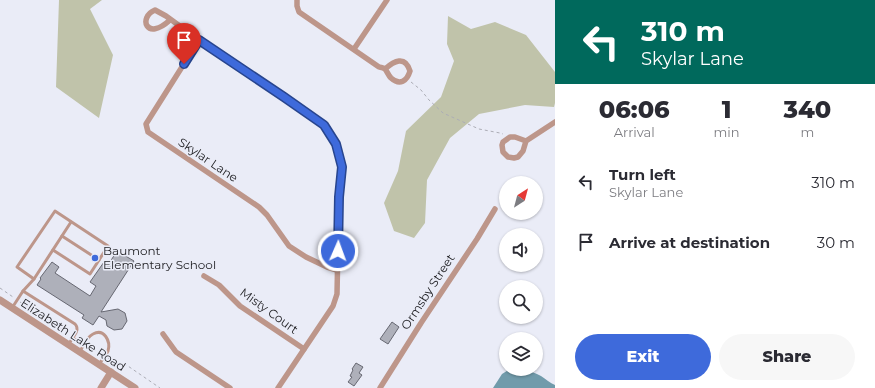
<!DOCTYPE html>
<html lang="en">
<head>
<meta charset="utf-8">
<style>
  :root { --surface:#fff; --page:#f7f7f7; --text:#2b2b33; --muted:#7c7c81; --accent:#3e6adb }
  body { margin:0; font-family:Montserrat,sans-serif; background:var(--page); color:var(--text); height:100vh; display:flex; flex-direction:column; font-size:15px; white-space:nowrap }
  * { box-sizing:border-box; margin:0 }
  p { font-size:13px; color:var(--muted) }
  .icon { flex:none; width:22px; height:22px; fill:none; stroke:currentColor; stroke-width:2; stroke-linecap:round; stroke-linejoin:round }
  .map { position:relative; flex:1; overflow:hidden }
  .drawer { display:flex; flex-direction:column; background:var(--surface); width:320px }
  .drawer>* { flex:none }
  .top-card { background:#00695c; color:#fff; overflow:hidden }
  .needle { width:26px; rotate:36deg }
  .fabs { position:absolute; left:499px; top:176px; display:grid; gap:8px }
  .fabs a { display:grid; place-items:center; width:44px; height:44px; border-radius:50%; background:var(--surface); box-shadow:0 1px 3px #0004; font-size:20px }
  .pin { position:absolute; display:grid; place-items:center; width:34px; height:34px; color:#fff; margin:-41px -17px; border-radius:50% 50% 50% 0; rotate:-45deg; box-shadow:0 0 4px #0007 }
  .pin .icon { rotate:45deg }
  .me { position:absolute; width:44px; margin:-22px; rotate:2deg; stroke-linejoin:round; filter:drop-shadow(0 0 3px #0008) }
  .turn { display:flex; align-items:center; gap:14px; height:84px; padding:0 20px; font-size:18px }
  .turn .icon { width:52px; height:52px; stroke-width:2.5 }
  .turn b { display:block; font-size:28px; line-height:34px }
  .eta { display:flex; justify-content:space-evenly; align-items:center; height:68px; text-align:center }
  .eta b { font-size:24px; font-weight:800; line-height:28px }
  .button { display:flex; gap:8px; margin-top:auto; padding:8px 20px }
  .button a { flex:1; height:46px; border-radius:24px; background:var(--accent); color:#fff; font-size:16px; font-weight:800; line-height:46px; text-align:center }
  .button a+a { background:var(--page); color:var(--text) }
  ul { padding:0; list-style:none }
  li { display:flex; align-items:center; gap:12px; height:60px; padding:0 20px }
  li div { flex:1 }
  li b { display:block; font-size:15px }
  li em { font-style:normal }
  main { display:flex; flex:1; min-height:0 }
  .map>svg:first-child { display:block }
</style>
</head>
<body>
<main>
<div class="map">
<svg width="555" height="388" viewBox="0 0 555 388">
  <rect width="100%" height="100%" fill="#eaecf7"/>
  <g fill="#c0c3aa">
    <polygon points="59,0 102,0 90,9 113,55 99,118 56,87"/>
    <polygon points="448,16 471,29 495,22 526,35 555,72 555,103 554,107 525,105 479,114 450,138 427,180 425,223 414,238 394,231 384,203 398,171 406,131 441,97 454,61 447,44"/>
  </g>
  <path fill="#719bab" d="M510 369C522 369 530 370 541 376 546 379 550 383 555 385V388H493L502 374Z"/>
  <g fill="#aeb0ba" stroke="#676872">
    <polygon points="117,251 134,261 101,312 118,309 125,313 127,321 122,329 114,330 107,326 106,320 99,316 93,325 82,318 84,315 37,285 41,279 40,278 52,262 59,267 55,273 90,296 96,286 90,282 104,262 108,265"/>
    <polygon points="392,322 399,327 388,344 380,339"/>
    <polygon points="356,363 363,367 359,373 362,375 354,386 348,382 352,377 350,376 353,370 352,369"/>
  </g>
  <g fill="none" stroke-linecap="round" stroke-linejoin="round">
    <g stroke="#acadb6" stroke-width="1" stroke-dasharray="3 3" stroke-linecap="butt">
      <polyline points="411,82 421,90 429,100 443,113 479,129 500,133 503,134"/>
      <polyline points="0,288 13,297"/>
      <polyline points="20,302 70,334"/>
      <polyline points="88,345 100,353"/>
      <polyline points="108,358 118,365 125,364 160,388"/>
    </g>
    <g stroke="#bd968a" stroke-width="3">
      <polyline points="62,236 99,260"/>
      <polyline points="34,279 17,267 55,211 108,246 90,274 53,250"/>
      <polyline points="23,291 34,279 71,222"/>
      <path d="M12 308 23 291 75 324C81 330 72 338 68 345"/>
      <polyline points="73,338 83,345"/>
      <path d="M80 352C83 345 87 337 93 334 104 328 111 341 108 351 106 355 102 360 99 364"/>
    </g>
    <g stroke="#bd968a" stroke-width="5.5">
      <path d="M297 0V6L299 12 379 67C380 67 384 68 385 69 387 71 388 75 391 78 400 86 407 81 410 71 405 55 394 61 385 69"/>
      <path d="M170 20C146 42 138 17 155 10L166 16 199 40 285 97 324 125 336 144 342 167 339 197 337 294 333 306 278 388"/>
      <polyline points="199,40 146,124 148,132 259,207 267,215 289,246 306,257 327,267 337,270"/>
      <polyline points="354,49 387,0"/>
      <polyline points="526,141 515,137 510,137 503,142 502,145 503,152 508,157 514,158 518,157 523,151 526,141 555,122"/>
      <polyline points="204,276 219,285 240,306 304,349"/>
      <polyline points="163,334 176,352 230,388"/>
      <polyline points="380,388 421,323 477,239 495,209"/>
    </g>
    <g stroke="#bd968a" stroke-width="7">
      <polyline points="0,300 135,388"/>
      <polyline points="101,388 111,372"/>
    </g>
  </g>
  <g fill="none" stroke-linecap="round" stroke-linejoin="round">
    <defs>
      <polyline id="route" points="184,64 199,40 284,97 324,125 336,144 342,167 339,197 338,251"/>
    </defs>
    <use href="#route" stroke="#28458e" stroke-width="10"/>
    <use href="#route" stroke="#3e6adb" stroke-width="7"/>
  </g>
  <circle fill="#3e6adb" stroke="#eaecf7" stroke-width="1.5" cx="95" cy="258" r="4"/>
  <g text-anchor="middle" stroke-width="3" stroke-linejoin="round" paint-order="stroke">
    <g font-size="12" fill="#222226" stroke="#eaecf7">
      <text transform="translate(208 160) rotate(34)" y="4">Skylar Lane</text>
      <text transform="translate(428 292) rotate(-57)" y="4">Ormsby Street</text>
      <text transform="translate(269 311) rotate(36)" y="4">Misty Court</text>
      <text transform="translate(73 335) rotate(33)" y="4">Elizabeth Lake Road</text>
    </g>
    <g font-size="12" fill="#222226" stroke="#eaecf7" text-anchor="start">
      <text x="103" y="255">Baumont<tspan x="103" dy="14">Elementary School</tspan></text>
    </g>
  </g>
</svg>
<div class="fabs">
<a><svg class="needle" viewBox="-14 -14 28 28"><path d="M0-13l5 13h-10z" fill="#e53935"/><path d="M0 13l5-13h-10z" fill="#7c7c81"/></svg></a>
<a><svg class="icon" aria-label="sound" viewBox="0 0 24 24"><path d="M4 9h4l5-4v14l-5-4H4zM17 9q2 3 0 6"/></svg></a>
<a><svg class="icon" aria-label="search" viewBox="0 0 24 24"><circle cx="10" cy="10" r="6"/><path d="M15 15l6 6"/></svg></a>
<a><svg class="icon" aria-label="layers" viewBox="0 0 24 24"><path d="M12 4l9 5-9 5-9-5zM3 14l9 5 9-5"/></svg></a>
</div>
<div class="pin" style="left:184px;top:64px;background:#d93025"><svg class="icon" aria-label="arrive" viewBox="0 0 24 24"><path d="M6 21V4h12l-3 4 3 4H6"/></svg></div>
<svg class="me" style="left:338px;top:251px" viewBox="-20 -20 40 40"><circle r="17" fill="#3e6adb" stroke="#fff" stroke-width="3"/><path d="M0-11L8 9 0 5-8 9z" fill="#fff"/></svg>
</div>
<section class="drawer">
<div class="top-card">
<div class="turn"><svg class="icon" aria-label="left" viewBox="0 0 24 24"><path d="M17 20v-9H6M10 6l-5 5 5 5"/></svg><div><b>310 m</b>Skylar Lane</div></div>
</div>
<div class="eta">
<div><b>06:06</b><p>Arrival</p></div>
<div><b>1</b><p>min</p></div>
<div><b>340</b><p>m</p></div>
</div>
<ul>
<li><svg class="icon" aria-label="left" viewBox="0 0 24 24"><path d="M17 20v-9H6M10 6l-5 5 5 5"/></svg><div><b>Turn left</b><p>Skylar Lane</p></div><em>310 m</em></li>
<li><svg class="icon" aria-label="arrive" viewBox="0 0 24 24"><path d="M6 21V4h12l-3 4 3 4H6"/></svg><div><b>Arrive at destination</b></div><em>30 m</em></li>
</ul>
<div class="button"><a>Exit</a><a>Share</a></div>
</section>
</main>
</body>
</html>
